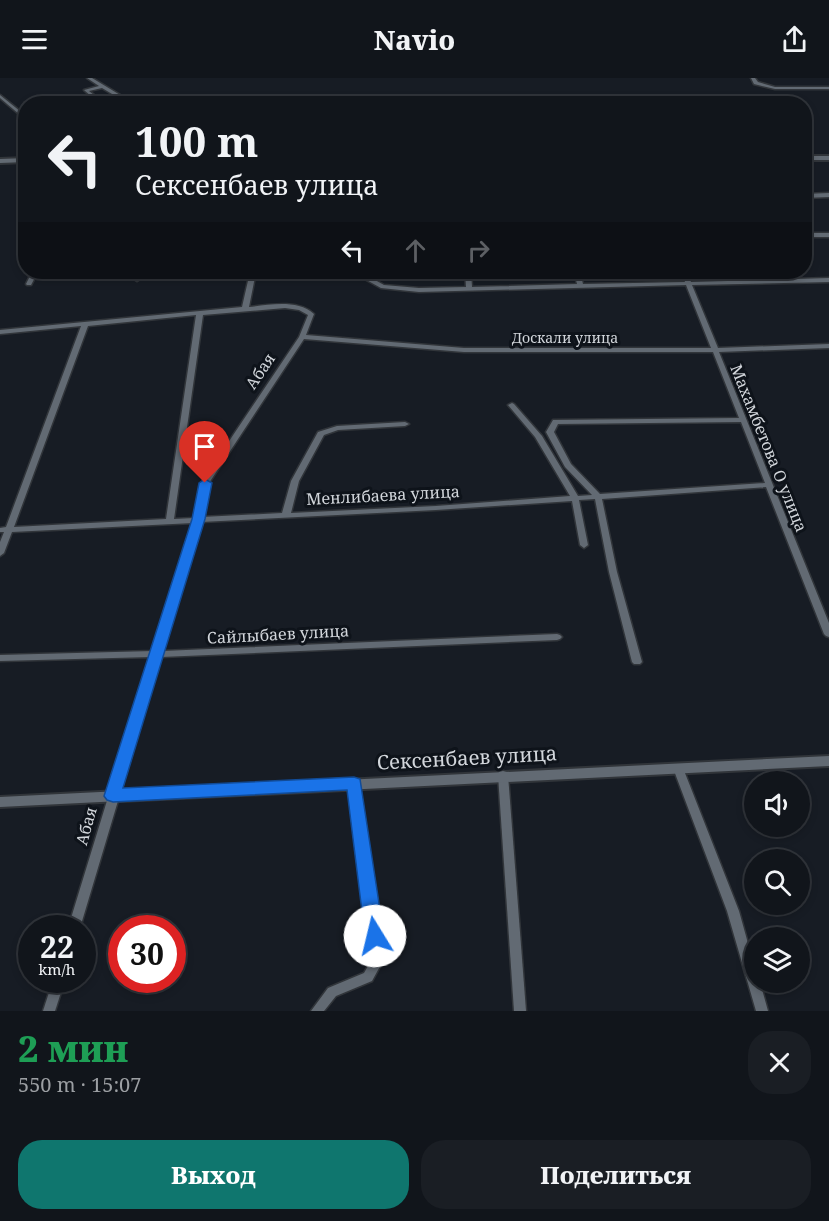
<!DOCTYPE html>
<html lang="ru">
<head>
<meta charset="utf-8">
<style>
  :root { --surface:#11151b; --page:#1a1e24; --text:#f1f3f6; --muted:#9c9fa3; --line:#30343a; --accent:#0f766e }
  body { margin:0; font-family:"Noto Serif",serif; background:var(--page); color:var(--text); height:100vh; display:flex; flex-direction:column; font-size:22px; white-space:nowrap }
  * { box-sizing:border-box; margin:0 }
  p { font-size:20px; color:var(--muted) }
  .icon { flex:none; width:33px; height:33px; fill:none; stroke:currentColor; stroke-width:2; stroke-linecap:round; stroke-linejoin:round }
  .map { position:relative; height:933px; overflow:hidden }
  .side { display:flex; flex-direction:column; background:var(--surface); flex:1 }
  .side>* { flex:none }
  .banner { position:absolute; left:18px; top:18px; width:794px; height:183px; border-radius:24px; box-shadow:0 3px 9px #0003,0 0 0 2px var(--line); background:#11151b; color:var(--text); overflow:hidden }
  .buttons { position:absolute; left:744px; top:693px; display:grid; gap:12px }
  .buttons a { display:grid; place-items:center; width:66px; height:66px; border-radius:50%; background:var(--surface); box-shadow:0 3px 9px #0003,0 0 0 2px var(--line); font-size:30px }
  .speed { position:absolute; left:18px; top:837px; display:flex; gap:12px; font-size:30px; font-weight:700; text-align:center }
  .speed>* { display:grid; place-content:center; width:78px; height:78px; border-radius:50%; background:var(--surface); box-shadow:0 3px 9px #0003,0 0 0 2px var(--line); line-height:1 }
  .speed small { font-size:15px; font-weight:400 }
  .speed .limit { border:9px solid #d22; background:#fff; color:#111 }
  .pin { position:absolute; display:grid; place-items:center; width:51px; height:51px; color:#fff; margin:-62px -26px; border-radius:50% 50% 50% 0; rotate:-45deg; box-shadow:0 0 6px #0007 }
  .pin .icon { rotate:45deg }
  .me { position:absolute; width:66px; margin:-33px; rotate:351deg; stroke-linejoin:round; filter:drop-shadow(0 0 4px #0008) }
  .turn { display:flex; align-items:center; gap:21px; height:126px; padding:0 18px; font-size:27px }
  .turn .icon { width:78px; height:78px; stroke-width:2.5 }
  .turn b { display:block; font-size:42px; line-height:51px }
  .lanes { display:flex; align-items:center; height:57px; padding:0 18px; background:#0003; justify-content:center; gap:30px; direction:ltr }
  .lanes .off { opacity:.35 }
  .round { display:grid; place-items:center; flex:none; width:63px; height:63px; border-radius:24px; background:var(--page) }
  .overview { display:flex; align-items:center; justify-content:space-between; height:102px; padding:0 18px }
  h1 { font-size:36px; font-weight:800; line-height:45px; color:#1e9e55 }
  .cta { display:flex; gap:12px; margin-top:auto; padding:12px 18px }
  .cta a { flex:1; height:69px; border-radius:24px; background:var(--accent); color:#fff; font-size:24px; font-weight:800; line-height:69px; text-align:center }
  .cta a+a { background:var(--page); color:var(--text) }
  header { display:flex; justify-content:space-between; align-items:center; height:78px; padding:0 18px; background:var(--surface); font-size:27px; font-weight:800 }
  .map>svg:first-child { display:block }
</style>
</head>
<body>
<header><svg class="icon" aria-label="menu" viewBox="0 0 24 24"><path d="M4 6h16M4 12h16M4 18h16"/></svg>Navio<svg class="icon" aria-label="share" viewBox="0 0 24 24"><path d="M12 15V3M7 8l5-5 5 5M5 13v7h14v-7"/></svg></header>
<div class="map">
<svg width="829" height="933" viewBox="0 0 829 933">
  <rect width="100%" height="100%" fill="#171c24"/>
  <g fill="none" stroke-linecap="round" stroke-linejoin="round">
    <defs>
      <g id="minor">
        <polygon points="87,0 92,0 135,26 129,26 102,10 89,13 105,26 100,26 84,12 99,8"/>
        <polygon points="751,0 755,0 758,4 775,9 829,9 829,11 775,11 754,6"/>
        <polygon points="0,17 26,38 26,42 0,20"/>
        <polygon points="829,115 829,119 804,120 804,116"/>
        <rect x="804" y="155" width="25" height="4"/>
        <polygon points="32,194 38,194 31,207 27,207 26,206"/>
        <polygon points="137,194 143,194 140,201 137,203 134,201"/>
        <path d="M250 194H256L249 229C269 227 297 221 314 236L306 257 464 270H711L686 207 419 214 381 210 361 199 360 194H366V197L384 207 419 210 466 209 465 194H471L472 209 577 206 574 194H580L583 206 685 204 681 194H687L691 204 829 200V204L692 207 718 270 829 266V270L719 274 829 545V559L826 558 824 556 766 409 602 421 617 494 642 584 640 586H634L632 584 609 494 595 421 579 422 588 467 584 470 580 467 572 423 436 432 201 444 163 573 557 556 560 557 562 559 560 561 557 562 161 579 80 850H68L151 579 0 583V577L153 573 193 445 12 454 4 475 0 478V464L4 454H0V450L6 449 81 248 0 256V252L242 229ZM285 230 299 232 308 237 299 259 201 405 194 440 174 441 203 237ZM196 237 166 441 14 449 88 248ZM304 261 464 274H713L739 340 553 342 546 354 565 389 592 417 578 418 542 358 514 326 512 325 508 327 535 359 570 418 436 428 291 435 299 403 324 357 338 352 405 348 409 346 405 344 337 348 318 354 291 403 282 435 202 439 209 405ZM741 344 765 405 600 416 571 386 554 354 558 346Z"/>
        <polygon points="678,686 682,687 683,690 739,833 754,887 754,904 760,904 768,933 756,933 727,833 673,690 674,687"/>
        <polygon points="503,693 507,694 508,697 526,933 514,933 498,697 499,694"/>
        <polygon points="354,701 358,702 359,705 384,881 372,903 336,918 324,933 311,933 328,910 364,895 372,881 349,705 350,702"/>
        <polygon points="53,902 65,902 55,933 43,933"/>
      </g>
      <g id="tertiary">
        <rect x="804" y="78" width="25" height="4"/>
        <polygon points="26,80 26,84 0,85 0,81"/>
        <polygon points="829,678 829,688 0,729 0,719"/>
      </g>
    </defs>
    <use href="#minor" stroke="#31353a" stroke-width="3"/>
    <use href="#tertiary" stroke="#31353a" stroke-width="4"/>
    <use href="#minor" fill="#626a73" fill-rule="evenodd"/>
    <use href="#tertiary" fill="#626a73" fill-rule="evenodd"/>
  </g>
  <polygon fill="#1a73e8" stroke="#114b97" stroke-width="1.5" points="205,401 212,405 205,441 123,710 354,699 360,701 384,858 381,864 375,867 368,864 365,858 347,712 113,724 107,722 104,718 192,441 199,405"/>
  <g text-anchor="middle" stroke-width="6" stroke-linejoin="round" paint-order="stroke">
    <g font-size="14" fill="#d2d6db" stroke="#0e131a">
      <text x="565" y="265">Доскали улица</text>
    </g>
    <g font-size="16" fill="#d2d6db" stroke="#0e131a">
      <text transform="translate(260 293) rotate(-56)" y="6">Абая</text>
      <text transform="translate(769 370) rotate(68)" y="6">Махамбетова О улица</text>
      <text transform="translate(383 417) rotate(-3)" y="6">Менлибаева улица</text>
      <text transform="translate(278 556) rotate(-3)" y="6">Сайлыбаев улица</text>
      <text transform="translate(86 748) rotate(-74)" y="6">Абая</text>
    </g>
    <g font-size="20" fill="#d2d6db" stroke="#0e131a">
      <text transform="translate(467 680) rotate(-3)" y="7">Сексенбаев улица</text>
    </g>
  </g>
</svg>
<div class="buttons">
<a><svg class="icon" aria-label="sound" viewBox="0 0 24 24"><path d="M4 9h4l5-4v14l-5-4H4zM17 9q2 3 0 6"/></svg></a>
<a><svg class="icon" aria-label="search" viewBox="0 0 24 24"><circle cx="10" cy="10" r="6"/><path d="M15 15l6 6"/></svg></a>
<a><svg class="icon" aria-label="layers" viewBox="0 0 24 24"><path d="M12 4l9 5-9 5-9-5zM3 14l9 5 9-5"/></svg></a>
</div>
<div class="speed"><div>22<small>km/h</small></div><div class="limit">30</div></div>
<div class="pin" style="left:205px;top:405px;background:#d93025"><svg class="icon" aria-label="arrive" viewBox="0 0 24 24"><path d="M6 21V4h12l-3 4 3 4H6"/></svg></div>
<svg class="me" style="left:375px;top:858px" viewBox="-20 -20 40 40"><circle r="19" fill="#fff"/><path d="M0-13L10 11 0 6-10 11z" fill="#1a73e8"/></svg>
<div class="banner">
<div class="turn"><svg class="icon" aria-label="left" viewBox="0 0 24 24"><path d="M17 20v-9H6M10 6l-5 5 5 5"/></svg><div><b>100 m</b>Сексенбаев улица</div></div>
<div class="lanes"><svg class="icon" aria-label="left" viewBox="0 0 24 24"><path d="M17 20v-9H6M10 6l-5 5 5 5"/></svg><svg class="icon off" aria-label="ahead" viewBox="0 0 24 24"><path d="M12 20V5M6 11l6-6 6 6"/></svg><svg class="icon off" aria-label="right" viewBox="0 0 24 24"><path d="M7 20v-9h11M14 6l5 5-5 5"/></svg></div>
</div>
</div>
<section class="side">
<div class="overview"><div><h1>2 мин</h1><p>550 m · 15:07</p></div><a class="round"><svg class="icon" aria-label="close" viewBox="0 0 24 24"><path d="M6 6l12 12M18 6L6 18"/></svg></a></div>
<div class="cta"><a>Выход</a><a>Поделиться</a></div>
</section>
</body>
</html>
